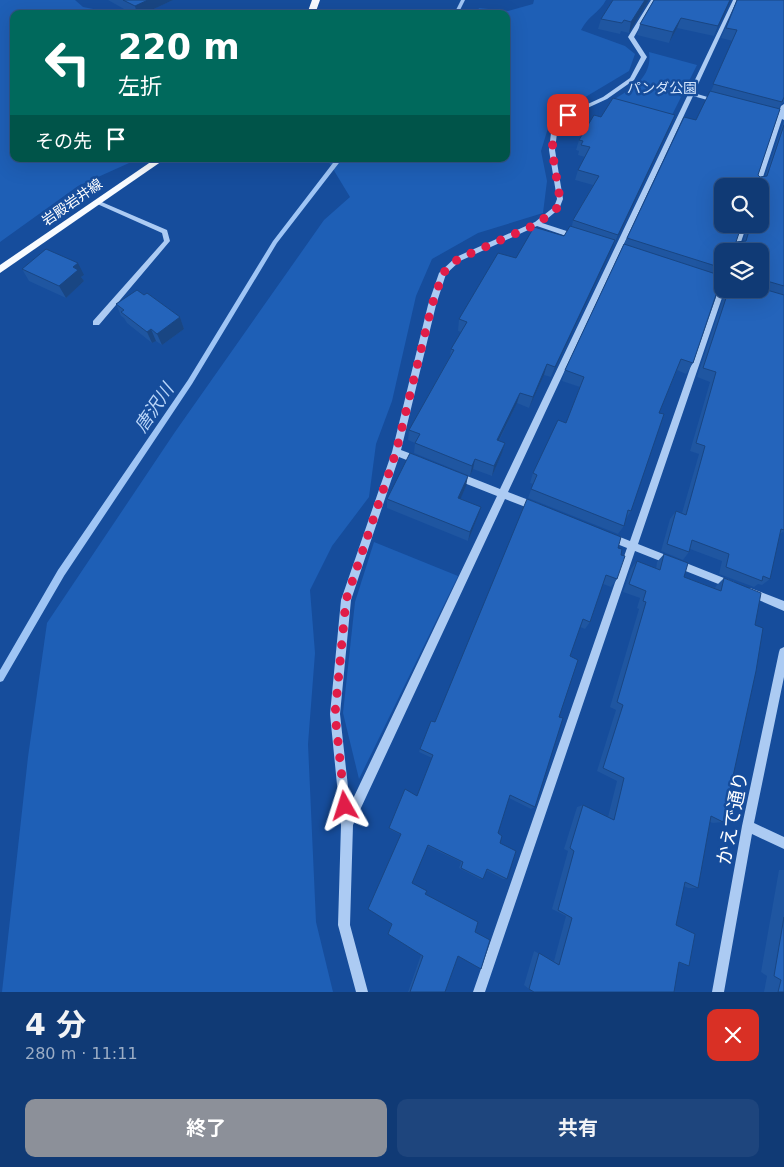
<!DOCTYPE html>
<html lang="ja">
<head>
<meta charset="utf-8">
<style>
  :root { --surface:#103a75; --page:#1e457d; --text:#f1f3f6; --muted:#9cadc5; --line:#305487; --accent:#8c9099 }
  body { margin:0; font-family:"DejaVu Sans","Noto Sans JP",sans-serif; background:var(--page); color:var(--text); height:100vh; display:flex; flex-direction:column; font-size:19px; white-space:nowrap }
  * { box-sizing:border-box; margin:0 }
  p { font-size:16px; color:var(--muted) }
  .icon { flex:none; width:28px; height:28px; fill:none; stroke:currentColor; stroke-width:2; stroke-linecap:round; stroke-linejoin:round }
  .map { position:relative; height:992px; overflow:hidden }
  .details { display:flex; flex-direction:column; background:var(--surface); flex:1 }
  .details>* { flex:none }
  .banner { position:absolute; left:10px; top:10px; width:500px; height:152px; border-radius:10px; box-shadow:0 5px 20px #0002,0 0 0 1px var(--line); background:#00695c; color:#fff; overflow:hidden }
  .tools { position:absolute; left:714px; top:178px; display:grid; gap:10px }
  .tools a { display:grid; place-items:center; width:55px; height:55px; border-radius:10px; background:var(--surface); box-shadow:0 5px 20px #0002,0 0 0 1px var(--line); font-size:25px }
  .pin { position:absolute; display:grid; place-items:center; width:42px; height:42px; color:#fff; margin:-21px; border-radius:10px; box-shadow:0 2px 8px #0006 }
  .me { position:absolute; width:55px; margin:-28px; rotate:354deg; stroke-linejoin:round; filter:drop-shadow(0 0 4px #0008) }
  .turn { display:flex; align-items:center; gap:18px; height:105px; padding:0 25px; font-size:22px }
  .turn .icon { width:65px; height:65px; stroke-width:2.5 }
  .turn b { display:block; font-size:35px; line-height:42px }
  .then { display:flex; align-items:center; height:48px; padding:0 25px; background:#0003; gap:10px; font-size:19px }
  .round { display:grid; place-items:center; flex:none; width:52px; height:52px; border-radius:10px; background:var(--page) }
  .overview { display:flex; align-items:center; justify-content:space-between; height:85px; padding:0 25px }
  h1 { font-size:30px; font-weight:700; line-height:38px }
  .cta { display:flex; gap:10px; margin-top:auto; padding:10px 25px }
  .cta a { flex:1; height:58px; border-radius:10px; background:var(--accent); color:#fff; font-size:20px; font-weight:700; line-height:58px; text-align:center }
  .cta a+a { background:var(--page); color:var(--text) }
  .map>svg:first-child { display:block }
</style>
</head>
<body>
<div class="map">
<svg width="784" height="992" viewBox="0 0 784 992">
  <rect width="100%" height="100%" fill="#164d9c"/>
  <g fill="#1e5fb6">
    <polygon points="0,0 75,0 83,7 119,14 14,14 14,159 138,159 78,186 0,242"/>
    <path d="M534 0H606C599 13 589 15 581 30L625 46 635 54 629 71 567 108 548 128 541 151 547 181 543 213 478 233 432 259 416 296 392 401 376 444 369 497 332 546 310 590 315 653 308 744 316 922 333 992H2L28 757 47 623 175 432 324 220 350 197 327 159H506V14H476L479 8 508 11 533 4Z"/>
    <path d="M649 52 697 65 671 117 611 101C630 90 653 78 649 52Z"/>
    <polygon points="374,542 458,576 359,779 343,713 355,602"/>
  </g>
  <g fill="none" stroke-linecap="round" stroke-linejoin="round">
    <g fill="#9fc5f5" fill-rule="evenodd">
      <polygon points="461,0 465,0 458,14 454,14"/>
      <polygon points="336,159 342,159 277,243 192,384 64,576 3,681 0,682 0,670 58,570 188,380 273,241"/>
    </g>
    <g fill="#accbf3" fill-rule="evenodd">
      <polygon points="651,0 655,0 634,37 647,57 634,80 607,99 570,116 557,133 555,150 563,199 559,209 542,223 579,235 579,239 575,239 537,226 460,261 446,274 436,305 401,450 422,458 423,461 422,464 419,465 399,457 351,600 340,714 350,805 497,496 454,479 453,476 454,473 457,472 500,489 733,0 737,0 694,93 721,101 718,103 693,96 508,492 539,504 540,507 539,510 536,511 505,499 353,825 350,925 368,992 356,992 338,925 341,825 330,714 341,600 392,452 428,305 439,273 456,257 535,222 554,207 557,199 549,150 551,133 566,114 603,97 630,78 641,57 628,37"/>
      <polygon points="784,104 784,120 782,119 760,186 754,186 777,118 764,114 767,112 778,115 781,106"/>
      <polygon points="97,200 167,230 170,241 99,325 93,325 93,321 164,241 162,233 95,203 95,201"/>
      <polygon points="741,224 747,224 738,251 732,251"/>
      <polygon points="719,285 722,285 722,289 725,289 638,544 734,582 736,585 734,588 731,589 635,551 485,992 473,992 627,548 607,540 605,537 607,534 610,533 630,541"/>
      <polygon points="750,588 784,601 784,611 747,595 745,592 747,589"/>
      <polygon points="784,647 784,677 754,823 784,837 784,849 752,834 724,992 712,992 742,826 779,652 780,649"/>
    </g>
    <g fill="#f8fbff" fill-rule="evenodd">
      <polygon points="312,0 320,0 315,14 307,14"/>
      <polygon points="155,159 165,159 0,273 0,265"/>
    </g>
  </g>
  <g fill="#1f56a1" fill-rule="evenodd">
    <polygon points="108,0 173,0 143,14 133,14"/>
    <polygon points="613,0 649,0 629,33 621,31 620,34 598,29 601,19"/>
    <polygon points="654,0 731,0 714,36 677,28 669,43 637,35 640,24"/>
    <path d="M737 0H784V102L781 104 779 108 758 175 760 177 765 176 784 120V531L779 535 770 579 762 585 758 584 754 587 719 574 722 561 690 549 689 552 683 560 661 551 670 519 676 511 682 513 699 454 690 451 710 382 697 377 726 289H760V251H722V280L693 363 686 374 677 370 659 413 631 511 625 520 624 526 618 534 528 498 533 484 530 483 533 473 566 423 580 387 562 381 565 370 627 238 696 120 711 91 733 41 721 38ZM722 186H760V224H748L743 241 736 242Z"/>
    <polygon points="675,115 671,125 614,245 613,244 610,252 551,377 544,375 529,408 517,403 499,441 505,443 502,453 492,476 473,469 470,476 414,453 415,443 408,440 409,430 450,356 451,349 461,332 458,331 459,319 516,258 564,236 572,226 573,220 593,185 575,180 578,170 585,157 578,155 579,151 576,150 579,140 601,117"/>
    <polygon points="22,269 84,275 81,277 84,281 66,298 29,281"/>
    <polygon points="144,295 180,317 184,329 162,345 156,341 152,343 127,323 124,318 121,316 116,304"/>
    <polygon points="466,486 460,499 478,516 468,541 387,508 387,499"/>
    <polygon points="618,548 621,555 617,579 611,587 603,584 590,622 585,629 580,627 570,656 559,717 535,807 531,809 509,798 498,833 507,879 503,879 486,870 483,879 480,879 459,868 461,862 427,846 412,883 425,894 475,932 487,938 458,956 445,992 408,992 421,955 388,934 391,924 401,835 389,829 389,828 417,796 432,758 419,752 420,749 435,722"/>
    <polygon points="664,554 684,577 715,588 716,586 724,578 755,625 723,822 713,823 710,822 698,888 688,888 684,886 676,925 689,966 679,963 529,989 524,985 534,951 554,961 566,916 552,909 568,851 564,849 577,807 583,805 608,817 617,781 597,771 616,710 610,707 639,609 637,608 640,598 623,592 631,569 637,561 656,569 657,562"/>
    <polygon points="779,870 784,870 784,992 764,992 767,976 761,972"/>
  </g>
  <g fill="#194683">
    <polygon points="148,0 173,0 143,14 137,14 135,6"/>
    <polygon points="645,0 649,0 629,33 631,22"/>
    <polygon points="730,0 731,0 714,36 718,26"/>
    <polygon points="681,18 677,28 669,43 673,32"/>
    <polygon points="675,115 671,125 614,245 618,235"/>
    <polygon points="615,240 610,252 551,377 555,367"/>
    <polygon points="78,263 84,275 81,277 84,281 66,298 59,286 73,267"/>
    <polygon points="180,317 184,329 162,345 157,334"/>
    <polygon points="151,329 156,341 152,343 147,332"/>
    <polygon points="547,364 544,375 529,408 533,397"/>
    <polygon points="520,393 517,403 494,450 497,440"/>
    <polygon points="505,443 502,453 492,476 494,466"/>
    <polygon points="475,459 473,469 470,476 472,466"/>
    <polygon points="468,476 466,486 457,507 458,498"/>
    <polygon points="481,507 478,516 468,541 470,532"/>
  </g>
  <g fill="#2464bb" stroke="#194683" fill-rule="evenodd">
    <polygon points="123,0 148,0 135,6"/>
    <polygon points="613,0 645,0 631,22 624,20 622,23 601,19"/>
    <polygon points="654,0 730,0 718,26 681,18 673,32 640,24"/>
    <polygon points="737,0 784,0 784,97 782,102 713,84 737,30 726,28"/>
    <path d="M710 91 780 109 758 175 760 177 767 176 784 125V286L760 279V251H722V268L627 238 684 117 696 120ZM722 186H760V224H751L746 241 736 242 742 224H722Z"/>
    <polygon points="613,98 675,115 618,235 573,220 599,176 578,170 590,147 581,145 583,141 579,140 594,115 601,117"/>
    <polygon points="570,226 615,240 555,367 547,364 533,397 520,393 497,440 505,443 494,466 475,459 472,466 415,443 420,434 409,430 454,350 451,349 467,322 459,319 498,253 516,258 534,227 564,236"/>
    <polygon points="624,244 722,276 722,277 693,363 681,359 659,413 664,414 631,511 628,510 624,526 531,489 537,475 533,473 558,420 566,423 584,377 565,370"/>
    <polygon points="46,249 78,263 73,267 78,270 59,286 22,269"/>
    <polygon points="760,288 784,295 784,530 781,529 770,579 763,576 762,581 726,567 729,554 692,540 689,552 667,544 676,511 686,515 705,446 696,443 716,372 703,368 729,289"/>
    <polygon points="137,290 144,295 147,293 180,317 157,334 151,329 147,332 121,312 124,310 116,304"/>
    <polygon points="410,453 468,476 458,498 481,507 470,532 387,499"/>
    <polygon points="527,499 621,537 618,548 622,549 621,555 625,556 617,579 606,575 590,622 583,619 570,656 578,660 559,717 563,718 535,807 510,795 498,833 502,836 500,843 516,851 507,879 487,869 483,879 461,868 463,862 428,845 412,883 427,891 425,894 478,922 475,932 490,940 481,969 458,956 445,992 410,992 423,956 388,934 392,924 368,909 401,834 389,828 405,789 417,796 433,755 420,749 431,721 435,722"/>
    <polygon points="664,554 688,563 684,577 721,591 724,578 761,593 755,625 763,628 756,671 723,822 711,816 698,888 685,882 676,925 695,934 689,966 679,962 674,992 534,992 529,989 539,953 559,965 572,918 558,910 574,851 570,848 583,805 614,820 624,778 603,768 623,705 617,702 646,602 643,601 646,591 629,584 637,561 660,570"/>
    <polygon points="784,917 784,992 778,992 781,980 774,976"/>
  </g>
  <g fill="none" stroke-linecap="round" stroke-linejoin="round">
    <polyline stroke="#e11d48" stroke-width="9" stroke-dasharray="0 16.2" points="345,806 335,714 346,600 396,452 432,305 443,273 458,259 537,224 557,208 560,199 552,150 554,133 568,115"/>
  </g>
  <g text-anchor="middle" stroke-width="5" stroke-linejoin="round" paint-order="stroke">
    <g font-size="14" fill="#d5e6fd" stroke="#164d9c">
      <text x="662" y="93">パンダ公園</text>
    </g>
    <g font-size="14" fill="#fff" stroke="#164d9c">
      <text transform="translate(72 202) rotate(-35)" y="5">岩殿岩井線</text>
    </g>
    <g font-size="18" font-style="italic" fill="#b9d5f9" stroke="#164d9c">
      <text transform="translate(154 408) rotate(-56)" y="6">唐沢川</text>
    </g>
    <g font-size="19" fill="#fff" stroke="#164d9c">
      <text transform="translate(732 818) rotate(-79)" y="7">かえで通り</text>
    </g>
  </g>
</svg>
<div class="tools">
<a><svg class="icon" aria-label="search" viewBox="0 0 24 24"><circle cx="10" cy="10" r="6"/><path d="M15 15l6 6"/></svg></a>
<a><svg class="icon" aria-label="layers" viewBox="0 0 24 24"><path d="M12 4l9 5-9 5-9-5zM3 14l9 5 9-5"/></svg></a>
</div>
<div class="pin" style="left:568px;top:115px;background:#d93025"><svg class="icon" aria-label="arrive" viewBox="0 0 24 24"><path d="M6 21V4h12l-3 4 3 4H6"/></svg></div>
<svg class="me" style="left:345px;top:806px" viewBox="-20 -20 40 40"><path d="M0-17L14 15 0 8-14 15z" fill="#e11d48" stroke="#fff" stroke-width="4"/></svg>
<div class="banner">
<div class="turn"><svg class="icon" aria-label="left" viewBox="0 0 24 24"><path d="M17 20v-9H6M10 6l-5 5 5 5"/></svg><div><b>220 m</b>左折</div></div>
<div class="then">その先<svg class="icon" aria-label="arrive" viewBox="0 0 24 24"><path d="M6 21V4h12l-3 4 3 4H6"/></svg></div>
</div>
</div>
<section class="details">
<div class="overview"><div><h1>4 分</h1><p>280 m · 11:11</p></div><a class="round" style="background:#d93025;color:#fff"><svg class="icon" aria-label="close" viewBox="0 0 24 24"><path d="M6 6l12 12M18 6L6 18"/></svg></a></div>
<div class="cta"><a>終了</a><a>共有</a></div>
</section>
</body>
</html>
